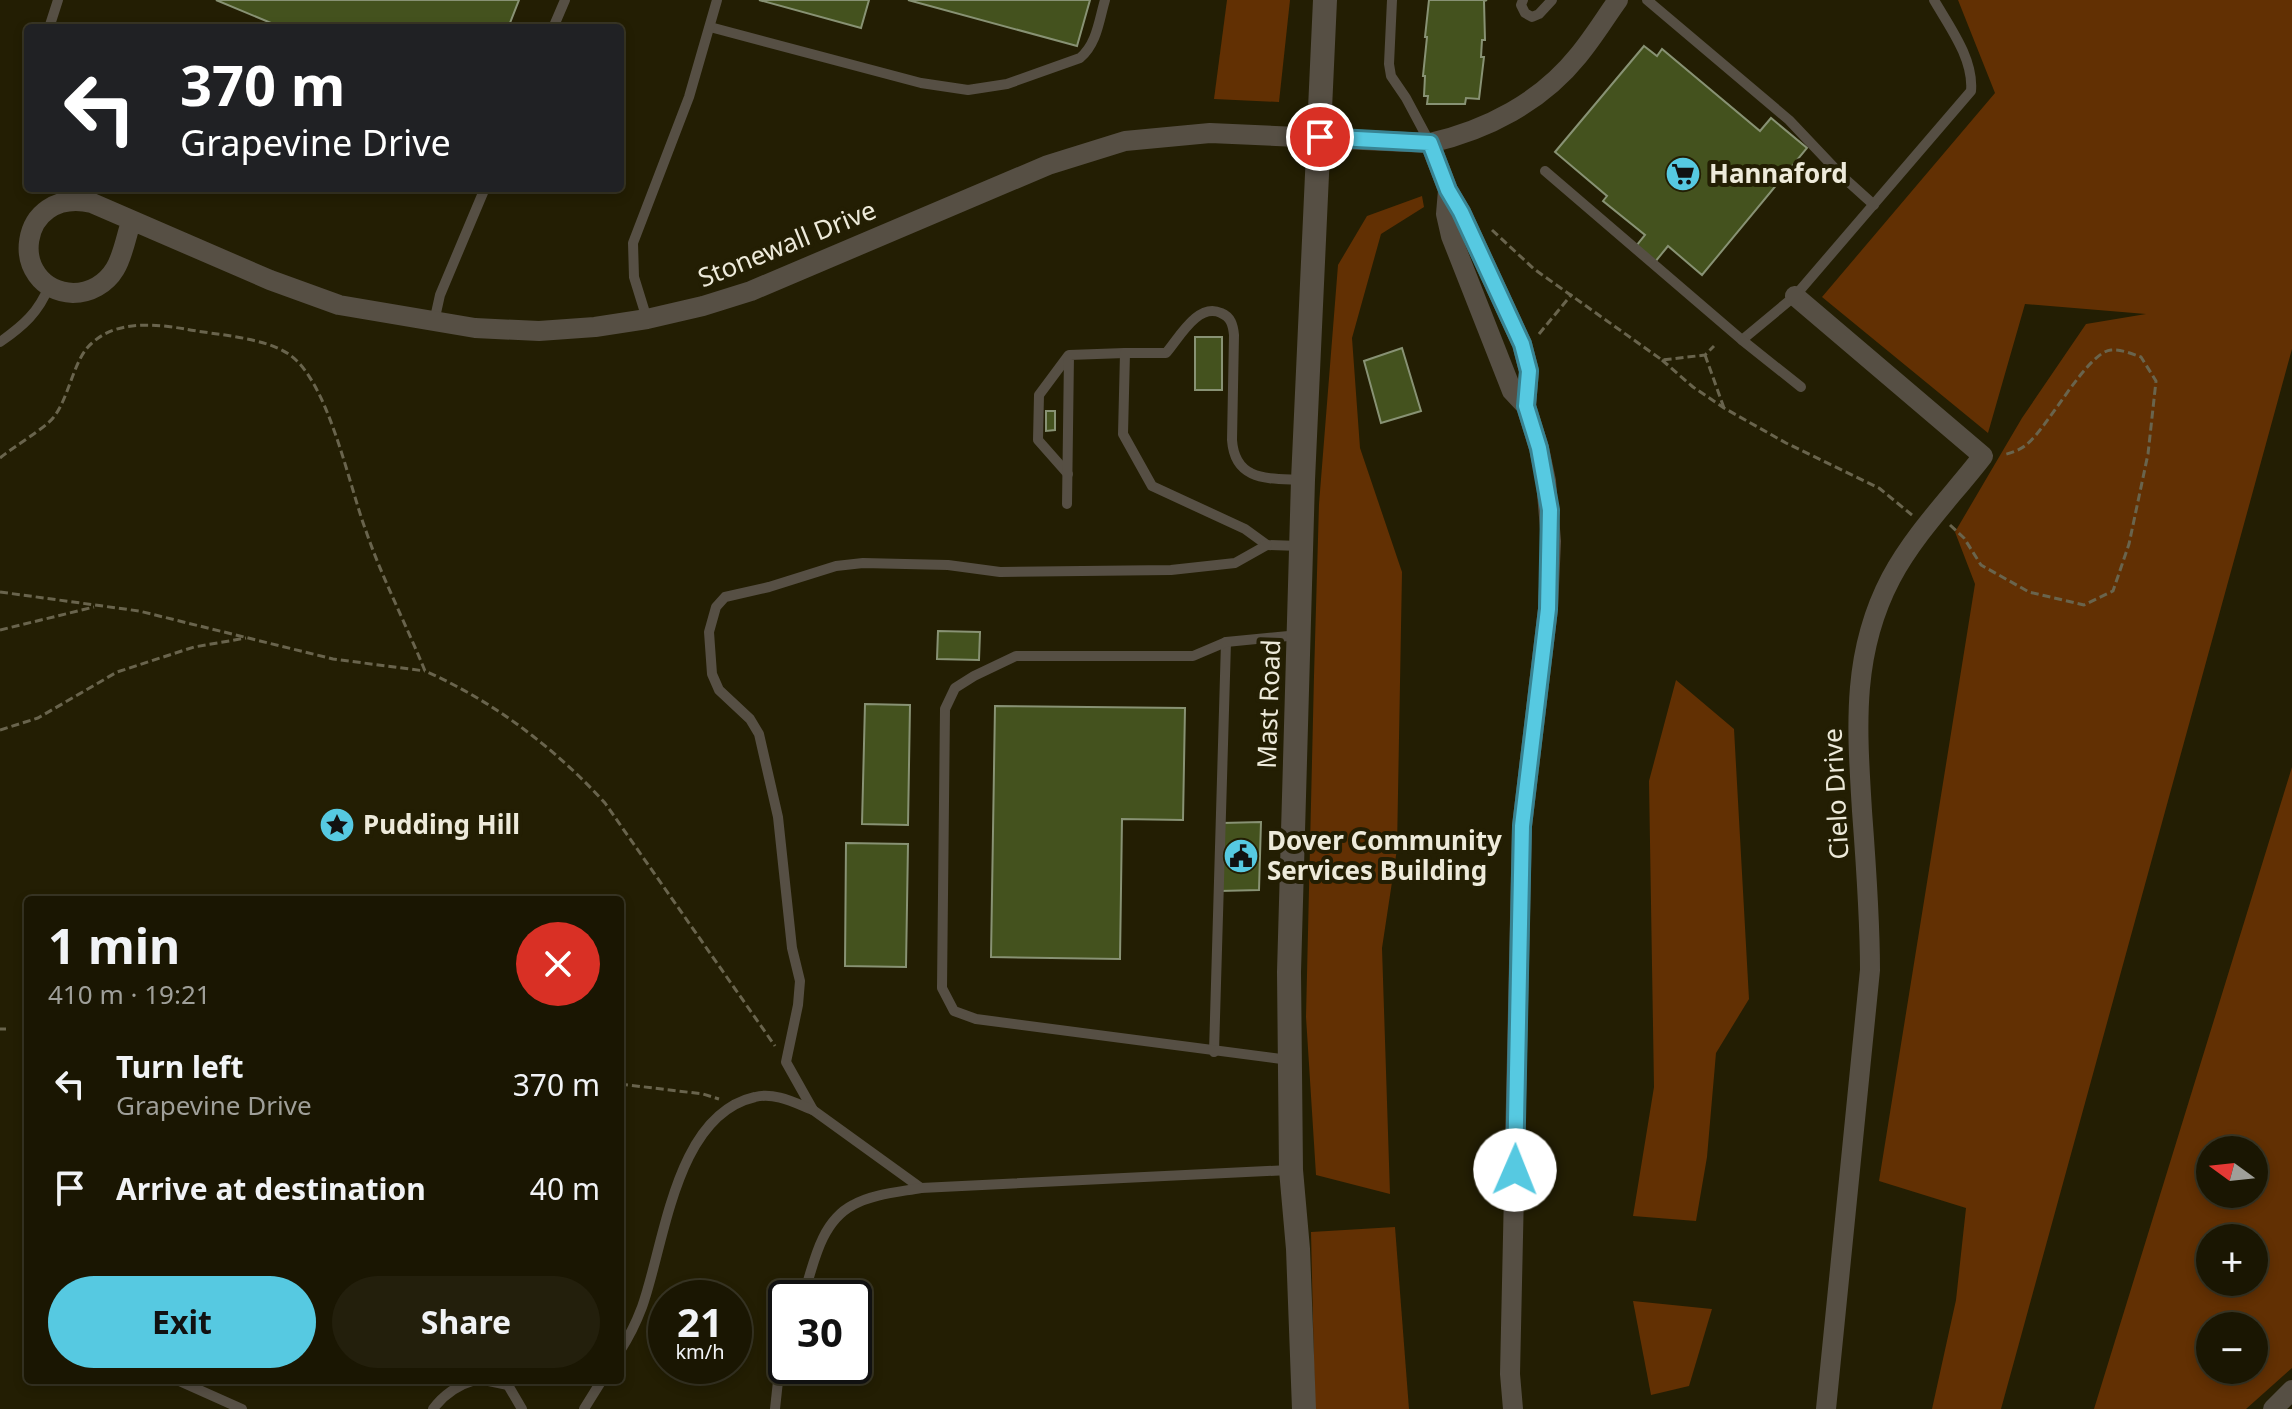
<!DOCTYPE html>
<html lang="en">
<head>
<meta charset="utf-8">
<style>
  :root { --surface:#1a1602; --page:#231f0c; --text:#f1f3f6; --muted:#9f9f99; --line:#383524; --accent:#56c9e1 }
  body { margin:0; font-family:"Noto Sans",sans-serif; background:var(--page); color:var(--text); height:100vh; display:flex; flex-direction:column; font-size:30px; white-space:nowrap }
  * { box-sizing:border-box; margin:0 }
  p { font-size:26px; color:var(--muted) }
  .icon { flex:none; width:44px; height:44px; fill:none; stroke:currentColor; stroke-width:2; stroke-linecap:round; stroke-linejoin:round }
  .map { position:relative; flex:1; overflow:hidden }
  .panel { position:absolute; left:24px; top:896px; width:600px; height:488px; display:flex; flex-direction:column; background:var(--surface); border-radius:8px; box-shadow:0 4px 12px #0003,0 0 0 2px var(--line) }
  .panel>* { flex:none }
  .guide { position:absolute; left:24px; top:24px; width:600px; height:168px; border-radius:8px; box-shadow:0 4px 12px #0003,0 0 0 2px var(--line); background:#202124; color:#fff; overflow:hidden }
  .needle { width:52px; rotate:285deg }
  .controls { position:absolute; left:2196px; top:1136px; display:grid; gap:16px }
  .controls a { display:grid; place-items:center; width:72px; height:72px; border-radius:50%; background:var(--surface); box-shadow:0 4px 12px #0003,0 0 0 2px var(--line); font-size:40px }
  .speed { position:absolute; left:648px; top:1280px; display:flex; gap:16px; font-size:40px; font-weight:700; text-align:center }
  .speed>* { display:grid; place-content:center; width:104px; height:104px; border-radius:50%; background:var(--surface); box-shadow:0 4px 12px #0003,0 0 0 2px var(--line); line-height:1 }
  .speed small { font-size:20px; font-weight:400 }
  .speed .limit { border:4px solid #111; border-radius:12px; background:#fff; color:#111 }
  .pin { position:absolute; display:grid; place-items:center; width:68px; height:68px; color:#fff; margin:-34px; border:4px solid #fff; border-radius:50%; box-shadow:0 2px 8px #0007 }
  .me { position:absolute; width:88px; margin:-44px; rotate:1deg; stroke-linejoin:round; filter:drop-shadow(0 0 6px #0008) }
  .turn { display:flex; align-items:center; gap:28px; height:168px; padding:0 24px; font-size:36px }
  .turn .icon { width:104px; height:104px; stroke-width:2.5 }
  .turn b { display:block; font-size:56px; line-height:68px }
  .round { display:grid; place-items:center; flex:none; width:84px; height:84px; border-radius:42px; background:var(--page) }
  .overview { display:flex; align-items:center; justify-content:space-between; height:136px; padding:0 24px }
  h1 { font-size:48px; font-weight:700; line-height:60px }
  .button { display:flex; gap:16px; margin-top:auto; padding:16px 24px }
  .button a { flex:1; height:92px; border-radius:48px; background:var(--accent); color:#111; font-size:32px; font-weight:700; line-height:92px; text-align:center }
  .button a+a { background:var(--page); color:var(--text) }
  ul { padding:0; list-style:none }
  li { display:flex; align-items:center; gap:24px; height:104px; padding:0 24px }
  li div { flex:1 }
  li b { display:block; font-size:30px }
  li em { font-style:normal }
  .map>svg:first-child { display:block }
</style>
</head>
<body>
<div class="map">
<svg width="2292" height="1409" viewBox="0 0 2292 1409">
  <rect width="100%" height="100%" fill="#231e03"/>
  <g fill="#623003" fill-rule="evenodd">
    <polygon points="1227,0 1290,0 1279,102 1214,99"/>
    <polygon points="1958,0 2292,0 2292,349 2001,1409 1932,1409 1956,1300 1966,1208 1879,1181 1975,584 1955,532 2022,418 2086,324 2146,314 2025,304 1988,433 1822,297 1995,93"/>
    <polygon points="1422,196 1424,207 1381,234 1352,338 1360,448 1402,572 1397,849 1382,948 1390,1194 1316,1175 1306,1017 1314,676 1319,504 1338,265 1367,216"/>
    <polygon points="1676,680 1734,729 1749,999 1716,1053 1707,1157 1696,1221 1633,1216 1654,1087 1649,781"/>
    <path d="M2292 767V1368L2246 1409H2094ZM2254 1150V1194H2210V1150ZM2254 1238V1282H2210V1238ZM2254 1326V1370H2210V1326Z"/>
    <polygon points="1395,1227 1409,1409 1315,1409 1311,1232"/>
    <polygon points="1633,1301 1712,1309 1689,1386 1651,1395"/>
  </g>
  <g fill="#44521e" stroke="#889274" stroke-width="2">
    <polygon points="216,0 519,0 508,28 283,28"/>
    <polygon points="759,0 869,0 861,28"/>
    <polygon points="908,0 1090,0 1077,46"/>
    <polygon points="1429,0 1487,0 1484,1 1485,40 1482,40 1481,57 1484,57 1479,99 1466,98 1465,104 1427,104 1428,96 1424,96 1425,76 1423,76 1427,37 1425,37"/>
    <polygon points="1644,46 1657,56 1662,49 1760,131 1771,118 1807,148 1702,275 1668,246 1655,262 1636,246 1645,235 1603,201 1607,196 1555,152"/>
    <rect x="1195" y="337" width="27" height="53"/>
    <polygon points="1402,348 1421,411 1381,423 1364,361"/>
    <polygon points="1046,411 1055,411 1055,430 1046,431"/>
    <polygon points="938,631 980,632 979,660 937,659"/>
    <polygon points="865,704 910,705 908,825 862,824"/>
    <polygon points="995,706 1185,708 1183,820 1122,819 1120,959 991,957"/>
    <polygon points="1261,822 1259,890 1220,891 1222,823"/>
    <polygon points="846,843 908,844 906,967 845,966"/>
  </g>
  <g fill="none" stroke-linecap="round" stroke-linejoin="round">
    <g stroke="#69644d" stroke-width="3" stroke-dasharray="8 4" stroke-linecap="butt">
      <polyline points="1492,230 1534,269 1662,360 1705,355 1714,346"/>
      <polyline points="1539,334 1572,294"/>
      <polyline points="1705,355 1724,408"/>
      <polyline points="1662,360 1693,387 1724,408 1786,443 1879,488 1912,515"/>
      <path d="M0 458C13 447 44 429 53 418 70 397 73 359 92 343 117 320 155 324 185 329 216 335 265 337 290 355 329 383 349 486 366 531 382 578 406 624 425 671 493 701 555 748 605 803L775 1046"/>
      <path d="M1950 525 1964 538 1981 565 2029 592 2084 605 2113 591 2129 544 2148 454 2156 381 2141 357C2132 354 2121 349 2111 350 2087 352 2048 428 2026 445 2020 450 2011 453 2003 455"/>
      <polyline points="0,592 139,611 333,659 425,671"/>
      <polyline points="0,630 94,607"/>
      <polyline points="0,730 38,718 117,672 194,647 246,638"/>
      <polyline points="0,1029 6,1029"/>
      <polyline points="620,1084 703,1094 719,1099"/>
    </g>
    <g stroke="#564f44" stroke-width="10">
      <polyline points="1392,0 1389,64 1391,76 1406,98 1430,143"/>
      <polyline points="1523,0 1521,5 1525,13 1532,17 1539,14 1552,0"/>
      <polyline points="1647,0 1789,120 1843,177 1874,205"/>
      <path d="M710 27 921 83 968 90 1007 84 1080 58C1097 44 1099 20 1105 0"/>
      <polyline points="49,28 58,0"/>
      <polyline points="553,28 565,0"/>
      <path d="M1545 171 1742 340 1795 296 1971 91C1974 59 1949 26 1934 0"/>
      <polyline points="647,319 634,277 633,243 689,97 717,0"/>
      <polyline points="434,322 440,295 485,188"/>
      <polyline points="1742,340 1801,387"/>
      <path d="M0 342C23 326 39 312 49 286"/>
      <polyline points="1068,474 1038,440 1039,395 1068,356"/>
      <polyline points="1067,504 1069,355 1125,353"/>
      <path d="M1300 546 1267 545 1245 529 1152 486 1123 434 1125 353H1166C1179 338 1198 302 1221 313 1231 317 1233 325 1234 335L1232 440C1235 483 1271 478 1303 480"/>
      <polyline points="1214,1052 1226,642"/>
      <polyline points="1289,1060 976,1019 954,1011 942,988 945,709 955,688 974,676 1016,656 1193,656 1226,642 1299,635"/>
      <polyline points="921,1188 813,1110 786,1062 798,1005 800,981 792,948 778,817 759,734 750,719 719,690 712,674 709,632 716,607 725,597 769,587 836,566 863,563 948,565 1000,572 1171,570 1235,563 1267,545"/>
      <path d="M803 1298C813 1266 820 1222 853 1205 872 1194 899 1192 921 1188L1289 1170"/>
      <path d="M620 1351C629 1337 636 1323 642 1307 665 1243 675 1115 755 1097 775 1092 795 1103 813 1110"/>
      <polyline points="177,1380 242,1409"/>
      <polyline points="484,1380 508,1385"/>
      <polyline points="505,1380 522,1409"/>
      <polyline points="549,1380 584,1380"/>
      <path d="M433 1409C444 1394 458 1385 475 1380"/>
      <polyline points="584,1409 602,1380"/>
      <polyline points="775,1409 778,1381 786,1353"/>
    </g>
    <g stroke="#564f44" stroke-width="20">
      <polyline points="1430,143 1448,190 1461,212 1522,344 1529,371 1526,406"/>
      <polyline points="1448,190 1446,214 1451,236 1512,391 1526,406 1539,448 1546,481 1551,541 1548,609 1522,826 1510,1374 1513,1409"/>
      <path d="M131 222C126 237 123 256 115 269 106 284 90 293 73 293 6 289 17 186 92 203L270 280 339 305 475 328 539 331 595 327 647 319 703 306 751 291 1048 165 1125 141 1210 133 1430 143C1487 130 1541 102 1578 56 1593 38 1605 18 1618 0"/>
      <path d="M1795 296 1983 456C1952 496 1915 533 1891 578 1851 654 1857 728 1862 811 1866 864 1870 917 1870 970L1826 1409"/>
      <polyline points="2273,1409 2292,1390"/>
    </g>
    <polyline stroke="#564f44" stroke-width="24" points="1304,1409 1298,1249 1291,1170 1289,972 1303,480 1325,0"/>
  </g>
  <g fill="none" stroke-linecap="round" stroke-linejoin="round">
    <defs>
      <polyline id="route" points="1320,137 1430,143 1448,190 1461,212 1522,344 1529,371 1526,406 1539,448 1550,510 1548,609 1522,826 1515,1170"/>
    </defs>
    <use href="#route" stroke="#388392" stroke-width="20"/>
    <use href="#route" stroke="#56c9e1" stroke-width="14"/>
  </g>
  <defs>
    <symbol id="supermarket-disc" viewBox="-11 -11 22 22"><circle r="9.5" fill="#56c9e1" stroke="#231e03"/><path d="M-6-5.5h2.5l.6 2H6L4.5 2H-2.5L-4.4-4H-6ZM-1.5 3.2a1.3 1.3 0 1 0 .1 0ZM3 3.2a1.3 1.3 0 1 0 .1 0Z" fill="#111"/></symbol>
    <symbol id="sight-disc" viewBox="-11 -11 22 22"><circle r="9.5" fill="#56c9e1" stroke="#231e03"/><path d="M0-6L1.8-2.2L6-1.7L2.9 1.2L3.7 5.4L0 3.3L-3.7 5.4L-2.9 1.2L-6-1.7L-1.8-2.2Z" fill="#111"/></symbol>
    <symbol id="civic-disc" viewBox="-11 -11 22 22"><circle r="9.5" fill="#56c9e1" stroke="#231e03"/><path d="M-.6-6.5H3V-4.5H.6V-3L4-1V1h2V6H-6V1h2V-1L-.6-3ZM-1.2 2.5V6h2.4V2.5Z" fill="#111"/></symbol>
  </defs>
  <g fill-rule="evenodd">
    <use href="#supermarket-disc" x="1663" y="154" width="40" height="40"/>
    <use href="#sight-disc" x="317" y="805" width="40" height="40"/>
    <use href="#civic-disc" x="1221" y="836" width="40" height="40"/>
  </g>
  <g text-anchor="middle" stroke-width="8" stroke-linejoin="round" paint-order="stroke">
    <g font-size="26" font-weight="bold" fill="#edeada" stroke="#231e03" text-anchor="start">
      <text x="1709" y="183">Hannaford</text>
      <text x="363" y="834">Pudding Hill</text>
      <text x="1267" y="850">Dover Community<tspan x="1267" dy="30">Services Building</tspan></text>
    </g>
    <g font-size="26" fill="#edeada" stroke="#231e03">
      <text transform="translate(787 244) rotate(-22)" y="9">Stonewall Drive</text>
      <text transform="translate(1269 704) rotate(-88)" y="9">Mast Road</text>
      <text transform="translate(1836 794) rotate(-93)" y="9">Cielo Drive</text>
    </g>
  </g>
</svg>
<div class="controls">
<a><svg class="needle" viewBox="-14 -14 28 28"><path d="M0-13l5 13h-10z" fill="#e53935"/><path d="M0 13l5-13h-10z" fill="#9f9f99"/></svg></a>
<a>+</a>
<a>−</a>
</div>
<div class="speed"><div>21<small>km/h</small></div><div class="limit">30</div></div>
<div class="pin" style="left:1320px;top:137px;background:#d93025"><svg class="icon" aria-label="arrive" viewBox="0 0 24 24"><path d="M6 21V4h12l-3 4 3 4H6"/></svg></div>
<svg class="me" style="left:1515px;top:1170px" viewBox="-20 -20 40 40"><circle r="19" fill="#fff"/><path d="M0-13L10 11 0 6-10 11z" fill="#56c9e1"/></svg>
<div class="guide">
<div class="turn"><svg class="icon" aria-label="left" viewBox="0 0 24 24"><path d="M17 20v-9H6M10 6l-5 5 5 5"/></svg><div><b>370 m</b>Grapevine Drive</div></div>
</div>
<section class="panel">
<div class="overview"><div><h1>1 min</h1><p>410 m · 19:21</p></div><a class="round" style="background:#d93025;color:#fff"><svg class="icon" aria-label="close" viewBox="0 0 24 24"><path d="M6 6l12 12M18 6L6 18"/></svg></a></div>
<ul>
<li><svg class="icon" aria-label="left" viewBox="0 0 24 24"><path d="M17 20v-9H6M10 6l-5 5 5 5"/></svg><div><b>Turn left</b><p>Grapevine Drive</p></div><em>370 m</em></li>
<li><svg class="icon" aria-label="arrive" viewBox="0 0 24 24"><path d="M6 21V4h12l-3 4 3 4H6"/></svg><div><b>Arrive at destination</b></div><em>40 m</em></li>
</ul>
<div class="button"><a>Exit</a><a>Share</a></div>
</section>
</div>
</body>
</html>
